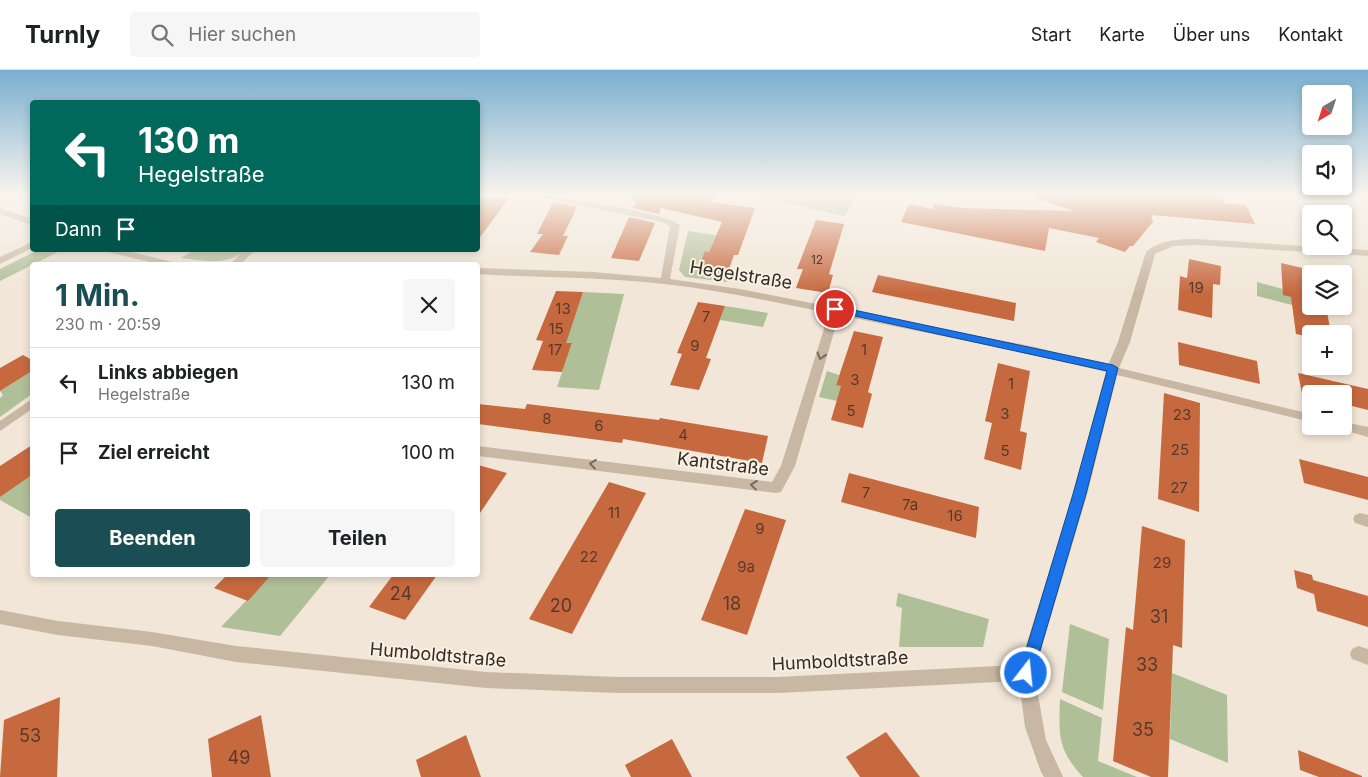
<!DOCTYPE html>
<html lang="de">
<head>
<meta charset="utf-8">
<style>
  :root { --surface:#fff; --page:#f6f6f6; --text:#202124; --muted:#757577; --line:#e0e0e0; --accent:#1b4d54 }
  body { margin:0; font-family:Inter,sans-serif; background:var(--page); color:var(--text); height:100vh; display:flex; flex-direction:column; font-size:19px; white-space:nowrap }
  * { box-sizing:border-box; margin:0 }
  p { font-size:16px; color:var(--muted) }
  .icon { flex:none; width:28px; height:28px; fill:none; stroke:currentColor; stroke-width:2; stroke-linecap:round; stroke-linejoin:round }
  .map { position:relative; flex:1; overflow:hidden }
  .drawer { position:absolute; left:30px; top:192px; width:450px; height:315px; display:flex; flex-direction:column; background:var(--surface); border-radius:5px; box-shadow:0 2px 8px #0003 }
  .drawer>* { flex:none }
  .guide { position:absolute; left:30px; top:30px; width:450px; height:152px; border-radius:5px; box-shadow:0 2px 8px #0003; background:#00695c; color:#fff; overflow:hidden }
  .needle { width:32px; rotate:219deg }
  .tools { position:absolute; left:1302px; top:15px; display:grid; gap:10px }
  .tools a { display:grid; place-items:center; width:50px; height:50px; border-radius:5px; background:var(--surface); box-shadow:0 2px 8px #0003; font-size:25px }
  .pin { position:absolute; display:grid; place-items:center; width:42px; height:42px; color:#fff; margin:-21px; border:2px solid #fff; border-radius:50%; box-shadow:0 1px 5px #0007 }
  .me { position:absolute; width:55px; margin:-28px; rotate:16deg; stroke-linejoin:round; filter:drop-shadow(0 0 4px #0008) }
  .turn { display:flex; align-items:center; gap:18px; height:105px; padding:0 25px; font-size:22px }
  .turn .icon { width:65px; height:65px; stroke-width:2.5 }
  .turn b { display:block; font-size:35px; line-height:42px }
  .then { display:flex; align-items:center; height:48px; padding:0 25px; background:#0003; gap:10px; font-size:19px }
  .round { display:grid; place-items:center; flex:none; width:52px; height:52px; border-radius:5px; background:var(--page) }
  .headline { display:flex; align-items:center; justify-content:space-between; height:85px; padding:0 25px }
  h1 { font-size:30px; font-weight:700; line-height:38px; color:var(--accent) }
  .primary-button { display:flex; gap:10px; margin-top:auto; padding:10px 25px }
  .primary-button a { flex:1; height:58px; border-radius:5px; background:var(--accent); color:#fff; font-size:20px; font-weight:700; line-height:58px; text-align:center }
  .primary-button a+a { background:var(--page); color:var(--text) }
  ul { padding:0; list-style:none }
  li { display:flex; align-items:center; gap:15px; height:70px; padding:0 25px; border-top:1px solid var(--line) }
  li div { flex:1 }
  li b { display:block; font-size:19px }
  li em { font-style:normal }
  header { display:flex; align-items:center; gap:30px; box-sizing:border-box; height:70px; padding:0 25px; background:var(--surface); border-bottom:1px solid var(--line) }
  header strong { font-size:24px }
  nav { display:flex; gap:28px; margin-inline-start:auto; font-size:18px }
  .search { width:350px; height:45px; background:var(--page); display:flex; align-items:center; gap:12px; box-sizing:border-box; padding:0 18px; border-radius:5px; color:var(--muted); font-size:19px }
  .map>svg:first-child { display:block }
</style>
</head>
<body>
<header>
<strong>Turnly</strong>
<div class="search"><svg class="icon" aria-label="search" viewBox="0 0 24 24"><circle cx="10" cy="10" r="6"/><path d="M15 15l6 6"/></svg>Hier suchen</div>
<nav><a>Start</a><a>Karte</a><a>Über uns</a><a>Kontakt</a></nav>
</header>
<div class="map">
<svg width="1368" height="707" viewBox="0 0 1368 707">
  <rect width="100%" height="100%" fill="#f1e6d7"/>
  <g fill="#afbf97">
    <polygon points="746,124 860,124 844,146"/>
    <polygon points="688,161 716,165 709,182 705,181 698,198 728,202 727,212 685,207 679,200"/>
    <polygon points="38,180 62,180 0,211 0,199"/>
    <path d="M194 180 212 182 216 180H245C226 197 204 190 181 188Z"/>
    <polygon points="1257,212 1283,219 1292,227 1292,235 1257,226"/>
    <polygon points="583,222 624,224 599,320 557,317 572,273 565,273"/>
    <polygon points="725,236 768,243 763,257 720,250"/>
    <polygon points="32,301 32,324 0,347 0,328 3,325 0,321"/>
    <polygon points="827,301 839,305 836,315 842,316 837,331 819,327"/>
    <polygon points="32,405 32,448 0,430 0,427"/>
    <polygon points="271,505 330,505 280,566 221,557"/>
    <polygon points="898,523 989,549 983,577 899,577 902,538 896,536"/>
    <polygon points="1070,554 1109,569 1103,640 1062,622"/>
    <polygon points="1172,603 1227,625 1228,693 1170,669"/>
    <path d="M1060 629 1102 648 1098 691 1137 707H1083C1057 679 1059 665 1060 629Z"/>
  </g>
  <g fill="#c6693f">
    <polygon points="633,124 717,124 711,132 755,138 738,185 734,185 728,202 698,198 705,181 709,182 722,152 661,138 659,144 633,138 636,132 633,131"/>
    <polygon points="1035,124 1221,124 1224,133 1246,135 1255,154 1151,145 1153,152 1133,176 1130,176 1125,182 1096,172 1099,168 1049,158 1045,181 901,152 909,134 932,139 934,134 962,138 1074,141 1035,128"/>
    <polygon points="485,125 509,128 478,170 478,134"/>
    <polygon points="553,132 577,137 563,166 568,166 559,185 530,182 543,164 537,164"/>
    <polygon points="629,147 655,153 639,191 611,188"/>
    <polygon points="816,150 844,154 829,204 833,205 828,223 796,218 803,199 797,199"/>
    <polygon points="1189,189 1221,196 1220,215 1213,214 1212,248 1178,240 1180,206 1187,208"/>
    <polygon points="1281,193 1311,200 1311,236 1326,236 1331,264 1311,264 1311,267 1296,264 1291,227 1283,225"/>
    <polygon points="878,205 1016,233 1014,251 872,222"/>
    <polygon points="556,221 583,222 566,273 572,273 562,302 532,300 543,271 536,270"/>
    <polygon points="698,232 725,236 706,288 711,289 699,320 670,315 682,284 677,283"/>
    <polygon points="854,261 883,267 868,322 872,324 863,358 831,350 841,316 836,315"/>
    <polygon points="1178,272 1257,291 1260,314 1179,295"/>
    <polygon points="23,285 32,290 32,301 0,321 0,298"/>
    <polygon points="998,293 1030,301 1020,361 1027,363 1021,400 984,389 992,353 985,351"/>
    <polygon points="1298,303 1368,319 1368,340 1344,334 1344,324 1302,324"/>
    <polygon points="1164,323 1200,333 1199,442 1158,429"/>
    <polygon points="478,334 525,339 527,334 659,350 660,348 768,366 762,393 623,369 622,373 478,354"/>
    <polygon points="32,375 32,405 0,427 0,396"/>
    <polygon points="1299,389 1368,407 1368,430 1304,413"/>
    <polygon points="478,395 507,403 478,446"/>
    <polygon points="849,403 979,437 976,468 841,432"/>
    <polygon points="609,412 646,423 572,564 529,549"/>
    <polygon points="745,439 786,450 747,565 701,550"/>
    <polygon points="1142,456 1185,470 1182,578 1173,575 1168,707 1151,707 1113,691 1126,557 1133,560"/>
    <polygon points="1294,500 1312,505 1313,510 1368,526 1368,557 1317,541 1314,524 1297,518"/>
    <polygon points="227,505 271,505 248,531 214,518"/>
    <polygon points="393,505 437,505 405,550 369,537"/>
    <polygon points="60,627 57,707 0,707 4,650"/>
    <polygon points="261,645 271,707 212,707 208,669"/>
    <polygon points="886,662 920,707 860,707 846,687"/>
    <polygon points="466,665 481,707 421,707 416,690"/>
    <polygon points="672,669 692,707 631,707 625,695"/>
    <polygon points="1298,680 1362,706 1362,707 1319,707 1300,700"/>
  </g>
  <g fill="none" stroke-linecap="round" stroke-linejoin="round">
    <g fill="#c8b7a3" fill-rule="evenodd">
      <path d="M523 124C546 124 666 142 680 155L670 209 740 219 831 237 835 236 840 239 1035 277 1108 295 1118 272 1146 182C1158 170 1181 169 1197 169L1368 180V186L1197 175 1173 176 1155 184 1130 272 1119 298 1311 344V352L1117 305 1087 425 1034 603 1046 670 1063 707H1044L1041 702 1025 657 1019 611 778 623H617L486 618 236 592 152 576 58 565 0 554V540L58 551 152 562 236 576 486 602 617 607H778L1020 595 1073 425 1106 302 1035 285 839 245 795 396 781 422 776 423 478 386V376L772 412 781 396 829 243C774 232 719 220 664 214 602 207 540 208 478 204V198L593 202 661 208 670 156 662 152Z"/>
      <polygon points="0,138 32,149 32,155 0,144"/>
      <polygon points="32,172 32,178 0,194 0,187"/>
      <polygon points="106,180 123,180 177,193 179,195 162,195 108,182"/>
      <polygon points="244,180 255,180 240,195 229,195"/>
      <polygon points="32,329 32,339 0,361 0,351"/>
      <polygon points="1344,352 1368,357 1368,367 1340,359 1338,356 1344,356"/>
      <polygon points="1360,443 1368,445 1368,457 1355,453 1353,449 1355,445"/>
      <polygon points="1358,576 1368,579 1368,595 1352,589 1350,584 1352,579"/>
    </g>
  </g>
  <defs><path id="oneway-chevron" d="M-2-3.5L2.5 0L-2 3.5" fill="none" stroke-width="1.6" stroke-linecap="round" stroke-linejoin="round" transform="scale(1.25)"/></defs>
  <g stroke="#766a5e">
    <use href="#oneway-chevron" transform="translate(821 286) rotate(107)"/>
    <use href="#oneway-chevron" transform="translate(593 394) rotate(-173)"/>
    <use href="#oneway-chevron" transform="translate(754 415) rotate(-173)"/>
  </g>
  <linearGradient id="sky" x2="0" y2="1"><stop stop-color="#7aafd0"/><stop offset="0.56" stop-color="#f9f4ed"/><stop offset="1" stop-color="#f9f4ed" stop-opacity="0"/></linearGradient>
  <rect width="1368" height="223" fill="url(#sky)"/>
  <polygon fill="#1a73e8" stroke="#114b97" points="835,236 1113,295 1118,298 1086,424 1032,608 1026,610 1021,608 1019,603 1073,424 1107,301 832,241 830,239"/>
  <g text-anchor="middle" stroke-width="4" stroke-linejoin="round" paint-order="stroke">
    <g font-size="12" fill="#583a2c">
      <text x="817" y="194">12</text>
    </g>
    <g font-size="15" fill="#583a2c">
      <text x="1196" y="223">19</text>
      <text x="563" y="244">13</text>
      <text x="706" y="252">7</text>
      <text x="556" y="264">15</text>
      <text x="695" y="281">9</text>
      <text x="555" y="285">17</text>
      <text x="864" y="285">1</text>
      <text x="855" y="315">3</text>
      <text x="1011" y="319">1</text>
      <text x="851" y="346">5</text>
      <text x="1005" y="349">3</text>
      <text x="1182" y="350">23</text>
      <text x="547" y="354">8</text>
      <text x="599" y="361">6</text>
      <text x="683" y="370">4</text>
      <text x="1180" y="385">25</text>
      <text x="1005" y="386">5</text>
      <text x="1179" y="423">27</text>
      <text x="866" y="428">7</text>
      <text x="910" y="440">7a</text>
      <text x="614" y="448">11</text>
      <text x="955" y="451">16</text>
      <text x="760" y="464">9</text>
      <text x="589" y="492">22</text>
      <text x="1162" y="498">29</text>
      <text x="746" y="502">9a</text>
    </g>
    <g font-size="18" fill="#332b25" stroke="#f9f0e3">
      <text transform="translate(741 205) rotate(9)" y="6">Hegelstraße</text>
      <text transform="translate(723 394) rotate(7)" y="6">Kantstraße</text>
      <text transform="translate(438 585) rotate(5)" y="6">Humboldtstraße</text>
      <text transform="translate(840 591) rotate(-3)" y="6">Humboldtstraße</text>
    </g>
    <g font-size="18" fill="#583a2c">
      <text x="401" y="530">24</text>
      <text x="732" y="540">18</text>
      <text x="561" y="542">20</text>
      <text x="1159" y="553">31</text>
      <text x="1147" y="601">33</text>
      <text x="1143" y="666">35</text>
      <text x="30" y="672">53</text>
      <text x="239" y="694">49</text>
    </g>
  </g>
</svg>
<div class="tools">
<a><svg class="needle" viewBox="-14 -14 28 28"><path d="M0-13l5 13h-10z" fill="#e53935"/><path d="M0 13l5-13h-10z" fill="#757577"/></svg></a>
<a><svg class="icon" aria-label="sound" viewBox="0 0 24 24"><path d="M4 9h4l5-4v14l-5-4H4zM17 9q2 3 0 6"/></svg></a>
<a><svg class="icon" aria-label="search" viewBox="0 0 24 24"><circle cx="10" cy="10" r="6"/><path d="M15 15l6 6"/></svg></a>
<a><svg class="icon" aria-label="layers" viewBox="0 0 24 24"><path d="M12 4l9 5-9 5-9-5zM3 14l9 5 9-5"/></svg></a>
<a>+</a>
<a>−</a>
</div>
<div class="pin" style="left:835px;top:239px;background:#d93025"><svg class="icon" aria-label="arrive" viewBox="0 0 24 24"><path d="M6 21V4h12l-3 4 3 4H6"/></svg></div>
<svg class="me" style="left:1026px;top:603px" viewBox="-20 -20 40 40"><circle r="17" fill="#1a73e8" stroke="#fff" stroke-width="3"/><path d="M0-11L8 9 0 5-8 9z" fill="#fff"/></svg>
<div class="guide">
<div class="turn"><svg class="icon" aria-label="left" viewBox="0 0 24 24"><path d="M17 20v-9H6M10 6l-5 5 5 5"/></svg><div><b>130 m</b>Hegelstraße</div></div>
<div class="then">Dann<svg class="icon" aria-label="arrive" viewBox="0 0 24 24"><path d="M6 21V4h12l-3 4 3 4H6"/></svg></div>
</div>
<section class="drawer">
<div class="headline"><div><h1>1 Min.</h1><p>230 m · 20:59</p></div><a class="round"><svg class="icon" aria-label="close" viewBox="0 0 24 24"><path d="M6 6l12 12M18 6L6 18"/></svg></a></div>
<ul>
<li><svg class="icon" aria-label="left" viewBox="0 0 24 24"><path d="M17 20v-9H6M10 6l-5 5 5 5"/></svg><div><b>Links abbiegen</b><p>Hegelstraße</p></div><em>130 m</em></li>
<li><svg class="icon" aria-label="arrive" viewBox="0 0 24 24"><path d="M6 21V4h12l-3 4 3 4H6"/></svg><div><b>Ziel erreicht</b></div><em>100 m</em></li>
</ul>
<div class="primary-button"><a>Beenden</a><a>Teilen</a></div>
</section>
</div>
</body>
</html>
